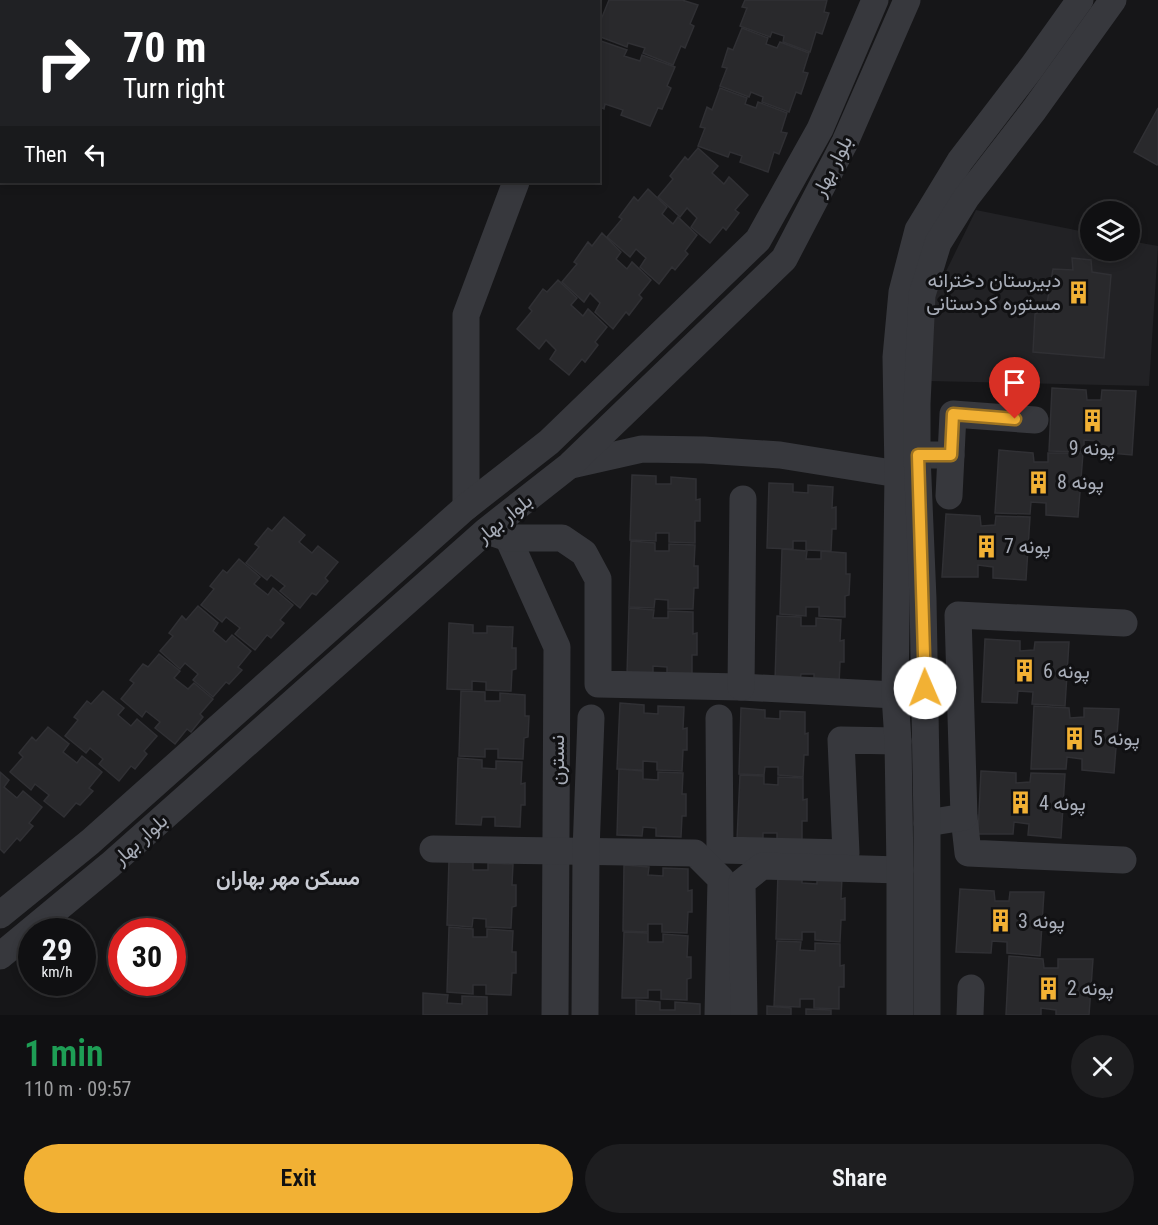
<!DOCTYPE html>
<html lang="en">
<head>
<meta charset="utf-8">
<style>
  :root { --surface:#101012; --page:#1e1e20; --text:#f1f3f6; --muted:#9c9d9f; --line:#303032; --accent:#f2b134 }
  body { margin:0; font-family:"Roboto Condensed",Vazirmatn,sans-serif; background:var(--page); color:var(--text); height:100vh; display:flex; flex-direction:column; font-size:22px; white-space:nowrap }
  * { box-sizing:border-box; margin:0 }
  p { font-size:20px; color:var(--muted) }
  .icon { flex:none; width:33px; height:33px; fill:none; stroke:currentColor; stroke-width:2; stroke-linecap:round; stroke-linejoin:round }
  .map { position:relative; height:1015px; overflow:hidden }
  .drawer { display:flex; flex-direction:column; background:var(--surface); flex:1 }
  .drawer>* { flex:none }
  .guide { position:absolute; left:0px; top:0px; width:600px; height:183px; box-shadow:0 3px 9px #0003,0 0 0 2px var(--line); background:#202124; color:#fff; overflow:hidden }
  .buttons { position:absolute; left:1080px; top:201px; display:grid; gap:12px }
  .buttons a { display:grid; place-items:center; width:60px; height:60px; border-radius:50%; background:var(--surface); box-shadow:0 3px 9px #0003,0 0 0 2px var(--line); font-size:30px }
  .speed { position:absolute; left:18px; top:918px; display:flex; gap:12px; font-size:30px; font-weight:700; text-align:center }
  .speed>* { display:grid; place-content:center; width:78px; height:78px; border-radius:50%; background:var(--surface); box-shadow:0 3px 9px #0003,0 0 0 2px var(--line); line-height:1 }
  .speed small { font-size:15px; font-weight:400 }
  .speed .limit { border:9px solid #d22; background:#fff; color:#111 }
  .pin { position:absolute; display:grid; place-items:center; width:51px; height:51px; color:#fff; margin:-62px -26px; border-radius:50% 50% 50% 0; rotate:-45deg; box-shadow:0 0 6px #0007 }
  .pin .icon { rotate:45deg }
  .me { position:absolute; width:66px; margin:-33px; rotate:359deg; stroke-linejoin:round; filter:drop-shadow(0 0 4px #0008) }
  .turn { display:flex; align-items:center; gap:21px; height:126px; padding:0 24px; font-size:27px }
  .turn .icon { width:78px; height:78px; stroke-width:2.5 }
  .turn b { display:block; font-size:42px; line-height:51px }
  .then { display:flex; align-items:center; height:57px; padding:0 24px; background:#0003; gap:12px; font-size:22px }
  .round { display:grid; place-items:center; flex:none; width:63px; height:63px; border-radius:32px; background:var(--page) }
  .overview { display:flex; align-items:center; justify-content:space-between; height:102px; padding:0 24px }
  h1 { font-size:36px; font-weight:600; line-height:45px; color:#1e9e55 }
  .cta { display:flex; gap:12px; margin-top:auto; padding:12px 24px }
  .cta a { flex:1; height:69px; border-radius:36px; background:var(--accent); color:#111; font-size:24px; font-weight:600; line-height:69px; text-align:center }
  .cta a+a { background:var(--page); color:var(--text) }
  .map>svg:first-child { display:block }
</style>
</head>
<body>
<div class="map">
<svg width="1158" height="1015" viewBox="0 0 1158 1015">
  <rect width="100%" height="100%" fill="#161618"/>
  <polygon fill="#222225" points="976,210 1090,233 1090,250 1130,250 1130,241 1158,246 1149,386 928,381 932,300"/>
  <g fill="#29292c" stroke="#303034" stroke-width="1.5">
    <polygon points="466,0 555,0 554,2"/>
    <polygon points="609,0 682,0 698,5 690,24 694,26 685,48 681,46 673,65 643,53 645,48 628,43 627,47 598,36 598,27"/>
    <polygon points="745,0 827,0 824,12 829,13 822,34 816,32 810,52 783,42 784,36 772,32 770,37 740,26 747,8 742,7"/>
    <polygon points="742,28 768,38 766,44 777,48 780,42 809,53 803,72 808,73 801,94 796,92 789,112 762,102 763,97 751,92 749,97 720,86 727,68 722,67 728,48 733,50"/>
    <polygon points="598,40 627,50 624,56 640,61 642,55 675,67 667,86 671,88 662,109 658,108 650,126 621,115 623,110 605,104 604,109 598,106"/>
    <polygon points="720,88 747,98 745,104 756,108 758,102 787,113 781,132 787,133 779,154 774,152 768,172 740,162 742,156 730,152 728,157 698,146 705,128 700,127 707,107 712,110"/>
    <polygon points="1158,108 1158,163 1157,165 1134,152"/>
    <polygon points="698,148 718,166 712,173 724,184 729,177 748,195 735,210 739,213 726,230 723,227 710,243 691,227 697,218 687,208 680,217 658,197 673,179 670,176 685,157 688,160"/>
    <polygon points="648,189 667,207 662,214 673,224 678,217 697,235 685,251 688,254 675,270 672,267 659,284 640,267 646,258 636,249 630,257 607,237 622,219 619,217 634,197 638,201"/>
    <polygon points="602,233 621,252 616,259 627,269 632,262 651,280 639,295 642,298 629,315 626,312 613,329 595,312 600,303 590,293 584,302 562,282 577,264 574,262 588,242 592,246"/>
    <polygon points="1072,258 1091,260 1092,272 1111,275 1104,358 1033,352 1035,314 1046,309 1053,269 1073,270"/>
    <polygon points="558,280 577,298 571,305 583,316 588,309 607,327 595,342 598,345 585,362 582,359 569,375 550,359 556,350 546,340 539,349 517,329 532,311 529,308 543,289 547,292"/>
    <polygon points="1052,388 1086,390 1087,400 1101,400 1102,390 1136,391 1132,455 1099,452 1099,441 1084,440 1084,452 1049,451"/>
    <polygon points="999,450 1033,453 1034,462 1048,462 1048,453 1083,453 1078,517 1046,515 1046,503 1031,502 1030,514 995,513"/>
    <polygon points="632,475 656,476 656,484 671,484 671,477 696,479 696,500 700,499 700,521 695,521 695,543 669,542 669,533 656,533 656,541 630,540"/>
    <polygon points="769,483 793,484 793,492 808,493 808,485 833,487 832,508 836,507 836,529 832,529 831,551 806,550 806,541 793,541 793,549 767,548"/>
    <polygon points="946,514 980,516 981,526 995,525 996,516 1030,517 1026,580 993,578 993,567 978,565 978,577 942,577"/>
    <polygon points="284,517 305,535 299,542 312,553 318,546 338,562 325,578 328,581 316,595 312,593 300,608 280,591 285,586 271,575 267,580 246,563 259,547 255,544 268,528 272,531"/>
    <polygon points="631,541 655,543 655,551 669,551 669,544 695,545 694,566 698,566 698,588 694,588 693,609 668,609 668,600 655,599 654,608 629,607"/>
    <polygon points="782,549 807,551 806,559 821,559 821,551 846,553 846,574 850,574 849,595 845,596 845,617 819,616 819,607 806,607 806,616 780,614"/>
    <polygon points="239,559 260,577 254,584 268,595 273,588 293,605 280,620 284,623 271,638 267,635 255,650 235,634 240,628 226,617 222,622 201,605 214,589 210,586 223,570 227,573"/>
    <polygon points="198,606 218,623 213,631 226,642 232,635 251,651 238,667 242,670 229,684 226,682 213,697 193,680 198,674 185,663 180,669 160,651 173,636 169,633 182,616 186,620"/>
    <polygon points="629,608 654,610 653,618 668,618 668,611 693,612 693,634 697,633 697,655 692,655 692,676 667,676 667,667 653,666 653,675 627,674"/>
    <polygon points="777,616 801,617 801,626 816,626 816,618 841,620 840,641 844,640 844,662 840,662 839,684 814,683 814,674 801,674 800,682 775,681"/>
    <polygon points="449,623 473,625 473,633 487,633 487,626 513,627 512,648 516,648 516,669 512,670 511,691 486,690 486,682 472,681 472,690 447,689"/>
    <polygon points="985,639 1020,641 1020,651 1034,650 1035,642 1069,642 1065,706 1032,704 1033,692 1018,691 1017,703 982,702"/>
    <polygon points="159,654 180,671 174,678 188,689 194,683 213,699 200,714 203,717 191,732 187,729 175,744 155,728 160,722 146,711 142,717 121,699 134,683 130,680 143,664 148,667"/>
    <polygon points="103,691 124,708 118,715 131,726 137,719 157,736 144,751 147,754 135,769 131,766 119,781 99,764 103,759 90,748 86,753 65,736 78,720 74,717 87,701 91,704"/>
    <polygon points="461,691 485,692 485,701 500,701 500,693 525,695 525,716 529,716 528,737 524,738 523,759 498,758 498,749 485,749 485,757 459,756"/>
    <polygon points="620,703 644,705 644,713 658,714 658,706 684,707 683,729 687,728 687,750 683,750 682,771 657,770 657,762 643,761 643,770 617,769"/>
    <polygon points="1034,706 1069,708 1070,718 1084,717 1084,708 1119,709 1114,773 1082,770 1082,759 1067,757 1066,769 1031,769"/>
    <polygon points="741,708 765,710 765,718 780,719 780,711 805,712 805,734 808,733 808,755 804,755 803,777 778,775 778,767 765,767 764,775 739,774"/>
    <polygon points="48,727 69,744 63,752 77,763 82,756 102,772 89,788 93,791 80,805 76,803 64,817 44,801 49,795 35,784 31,790 10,772 23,757 19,753 32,737 36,741"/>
    <polygon points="458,758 482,760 482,768 496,769 496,761 522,762 521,784 525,783 525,805 521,805 520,827 495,826 495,817 482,817 481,825 456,824"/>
    <polygon points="619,769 643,771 643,779 658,780 658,772 683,773 682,794 686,794 686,816 682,816 681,837 656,836 656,828 643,827 642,836 617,835"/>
    <polygon points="981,771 1016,773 1016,783 1030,782 1031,773 1065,774 1061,838 1028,835 1029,824 1014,822 1013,834 978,834"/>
    <polygon points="0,772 9,780 4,787 17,798 23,791 42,807 29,823 33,826 20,841 17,838 4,853 0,849"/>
    <polygon points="740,775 764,776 764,784 778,785 778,777 803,778 803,800 807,799 807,821 802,821 802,843 777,842 777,833 763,833 763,841 737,840"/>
    <polygon points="449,860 473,862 473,870 488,870 488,863 513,864 512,885 516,885 516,906 512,907 511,928 486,927 486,919 473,918 472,927 447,925"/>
    <polygon points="624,865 649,867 648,875 663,876 663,868 688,869 688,891 692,890 692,912 688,912 687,933 662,932 662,924 648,924 648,932 623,931"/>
    <polygon points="778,873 802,875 802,883 817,884 817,876 842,877 841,899 845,898 845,920 841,920 840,942 815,940 815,932 802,932 802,940 776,939"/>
    <polygon points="960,889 994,891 995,901 1009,901 1010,892 1044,892 1040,956 1007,953 1007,942 992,941 991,953 956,952"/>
    <polygon points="449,927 473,929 473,937 487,937 487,929 513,931 512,952 516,952 516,973 512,973 511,995 486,994 486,985 473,985 473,994 447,992"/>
    <polygon points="624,932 648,933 648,942 663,942 663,934 688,936 687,957 691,957 691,978 687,979 687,1000 661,999 661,990 648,990 648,998 622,998"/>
    <polygon points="777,941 801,942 800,950 815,951 815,943 840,944 840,966 844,965 844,987 839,987 839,1009 814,1008 814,999 800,999 800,1007 774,1006"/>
    <polygon points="1009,956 1043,959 1044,968 1058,968 1058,959 1093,959 1089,1015 1056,1015 1056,1010 1041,1008 1041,1015 1006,1015"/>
    <polygon points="423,993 448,995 447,1003 462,1004 462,996 487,997 487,1015 423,1015"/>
    <polygon points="636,1000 660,1002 660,1010 675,1010 675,1002 700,1004 700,1015 636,1015"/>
    <polygon points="767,1006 791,1008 791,1015 767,1015"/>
    <polygon points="806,1009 831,1010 831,1015 806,1015"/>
  </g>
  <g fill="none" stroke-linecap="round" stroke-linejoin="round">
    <g stroke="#37383d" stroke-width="27">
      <polyline points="588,2 588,0"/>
      <polyline points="917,455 951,455 953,414 1035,420"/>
      <polyline points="571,465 642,449 704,450 780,455 898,474"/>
      <polyline points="949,496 951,455"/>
      <polyline points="466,507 466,315 516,182"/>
      <polyline points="493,533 508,538 557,647 555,1015"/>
      <polyline points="508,538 562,538 584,553 598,579 598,684 741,687 895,695"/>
      <polyline points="741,687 743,499"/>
      <polyline points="719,718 720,850 846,853 841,740 898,741"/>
      <polyline points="964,817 968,853 1123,860"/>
      <polyline points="927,823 964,817 958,615 1124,623"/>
      <polyline points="433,849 695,853 721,879 718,1015"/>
      <polyline points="0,915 90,842 466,507 549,442 758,240 820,129 875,0"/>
      <polyline points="0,956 110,865 486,531 570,465 784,259 845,142 907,0"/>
      <polyline points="585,1015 586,851 591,718"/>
      <polyline points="744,1015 742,882 762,866 900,870"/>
      <polyline points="900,1015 900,870 898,741 895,695 898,474 896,357 902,292 918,230 960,161 1032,67 1080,0"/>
      <polyline points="927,1015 927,823 923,599 917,455 917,404 922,295 938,243 966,198 1034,110 1113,0"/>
      <polyline points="970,1015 971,988"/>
    </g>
  </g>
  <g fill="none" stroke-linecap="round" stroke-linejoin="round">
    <defs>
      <polyline id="route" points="925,688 918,455 951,455 953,414 1015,419"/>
    </defs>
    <use href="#route" stroke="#9d7322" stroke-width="15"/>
    <use href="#route" stroke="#f2b134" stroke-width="10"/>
  </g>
  <defs>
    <symbol id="building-bare" viewBox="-9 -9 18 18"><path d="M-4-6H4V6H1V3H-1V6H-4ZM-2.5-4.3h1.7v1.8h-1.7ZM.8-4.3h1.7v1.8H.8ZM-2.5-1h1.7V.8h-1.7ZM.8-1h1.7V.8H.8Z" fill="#f2b134" stroke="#111113" stroke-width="2.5" paint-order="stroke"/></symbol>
  </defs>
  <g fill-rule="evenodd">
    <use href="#building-bare" x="1062" y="276" width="33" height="33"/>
    <use href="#building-bare" x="1076" y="404" width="33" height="33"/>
    <use href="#building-bare" x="1022" y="466" width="33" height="33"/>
    <use href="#building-bare" x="970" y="530" width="33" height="33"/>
    <use href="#building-bare" x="1008" y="654" width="33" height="33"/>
    <use href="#building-bare" x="1058" y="722" width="33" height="33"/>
    <use href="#building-bare" x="1004" y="786" width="33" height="33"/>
    <use href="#building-bare" x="984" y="904" width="33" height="33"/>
    <use href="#building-bare" x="1032" y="972" width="33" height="33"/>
  </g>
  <g text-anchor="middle" stroke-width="6" stroke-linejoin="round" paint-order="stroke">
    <g font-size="20" fill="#a8adb8" stroke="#111113">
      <text transform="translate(832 166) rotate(-63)" y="7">بلوار بهار</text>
      <text transform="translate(504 518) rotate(-39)" y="7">بلوار بهار</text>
      <text transform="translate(557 760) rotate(-90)" y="7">نسترن</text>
      <text transform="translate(140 839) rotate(-42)" y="7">بلوار بهار</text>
    </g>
    <g font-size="20" fill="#a8adb8" stroke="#111113" text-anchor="start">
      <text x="1061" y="287" text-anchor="end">دبیرستان دخترانه<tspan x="1061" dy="23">مستوره کردستانی</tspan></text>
      <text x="1092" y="455" text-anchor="middle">پونه 9</text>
      <text x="1057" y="489">پونه 8</text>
      <text x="1004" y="553">پونه 7</text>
      <text x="1043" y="678">پونه 6</text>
      <text x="1093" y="745">پونه 5</text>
      <text x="1039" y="810">پونه 4</text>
      <text x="1018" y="928">پونه 3</text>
      <text x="1067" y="995">پونه 2</text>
    </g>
    <g font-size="21" font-weight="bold" fill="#c9ccd4" stroke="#111113">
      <text x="288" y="885">مسکن مهر بهاران</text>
    </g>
  </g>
</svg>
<div class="buttons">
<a><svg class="icon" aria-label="layers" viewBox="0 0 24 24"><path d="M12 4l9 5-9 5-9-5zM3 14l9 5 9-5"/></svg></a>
</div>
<div class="speed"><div>29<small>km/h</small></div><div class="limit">30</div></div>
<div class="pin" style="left:1015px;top:419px;background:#d93025"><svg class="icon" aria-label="arrive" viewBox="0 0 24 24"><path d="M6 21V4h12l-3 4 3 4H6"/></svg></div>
<svg class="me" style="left:925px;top:688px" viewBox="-20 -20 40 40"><circle r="19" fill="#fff"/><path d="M0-13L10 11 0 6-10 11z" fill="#f2b134"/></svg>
<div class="guide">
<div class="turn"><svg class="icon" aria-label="right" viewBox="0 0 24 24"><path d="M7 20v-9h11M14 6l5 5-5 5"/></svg><div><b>70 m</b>Turn right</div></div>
<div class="then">Then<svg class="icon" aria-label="left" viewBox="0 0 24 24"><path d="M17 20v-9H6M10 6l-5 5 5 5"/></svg></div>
</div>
</div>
<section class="drawer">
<div class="overview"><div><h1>1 min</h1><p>110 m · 09:57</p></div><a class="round"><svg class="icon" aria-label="close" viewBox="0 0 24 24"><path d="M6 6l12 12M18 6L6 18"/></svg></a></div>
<div class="cta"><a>Exit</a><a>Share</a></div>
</section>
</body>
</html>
